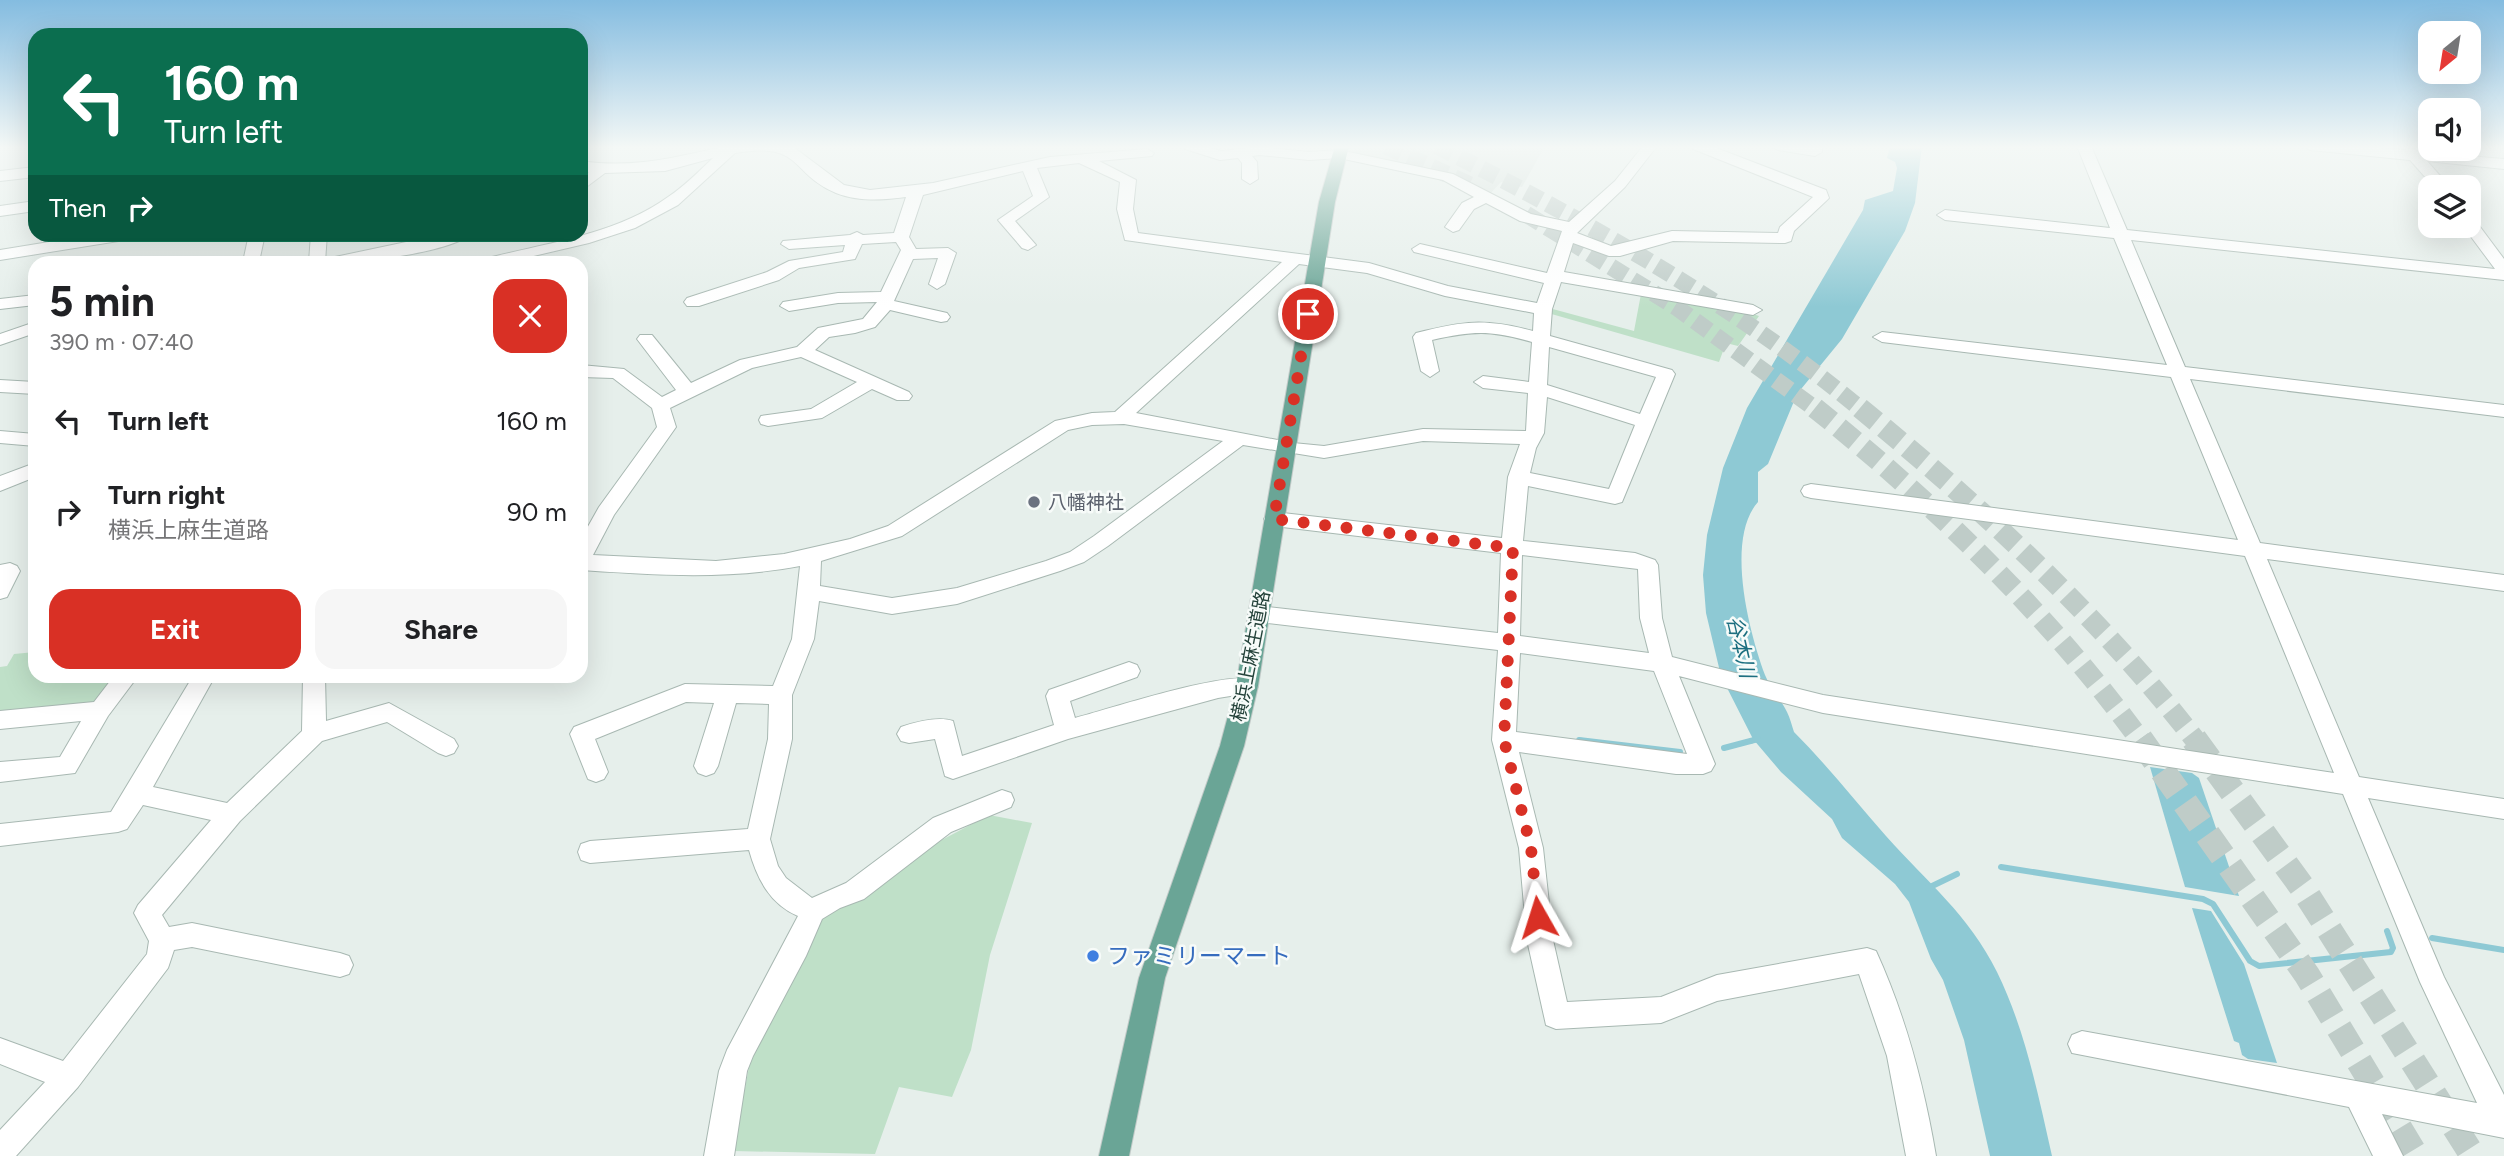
<!DOCTYPE html>
<html lang="en">
<head>
<meta charset="utf-8">
<style>
  :root { --surface:#fff; --page:#f6f6f6; --text:#202124; --muted:#757577; --accent:#d93025 }
  body { margin:0; font-family:Figtree,"Noto Sans JP",sans-serif; background:var(--page); color:var(--text); height:100vh; display:flex; flex-direction:column; font-size:26px; white-space:nowrap }
  * { box-sizing:border-box; margin:0 }
  p { font-size:23px; color:var(--muted) }
  .icon { flex:none; width:38px; height:38px; fill:none; stroke:currentColor; stroke-width:2; stroke-linecap:round; stroke-linejoin:round }
  .map { position:relative; flex:1; overflow:hidden }
  .drawer { position:absolute; left:28px; top:256px; width:560px; height:427px; display:flex; flex-direction:column; background:var(--surface); border-radius:21px; box-shadow:0 7px 28px #0002 }
  .drawer>* { flex:none }
  .guide { position:absolute; left:28px; top:28px; width:560px; height:214px; border-radius:21px; box-shadow:0 7px 28px #0002; background:#0b6e4f; color:#fff; overflow:hidden }
  .needle { width:46px; rotate:210deg }
  .controls { position:absolute; left:2418px; top:21px; display:grid; gap:14px }
  .controls a { display:grid; place-items:center; width:63px; height:63px; border-radius:14px; background:var(--surface); box-shadow:0 7px 28px #0002; font-size:35px }
  .pin { position:absolute; display:grid; place-items:center; width:60px; height:60px; color:#fff; margin:-30px; border:4px solid #fff; border-radius:50%; box-shadow:0 2px 7px #0007 }
  .me { position:absolute; width:77px; margin:-38px; rotate:354deg; stroke-linejoin:round; filter:drop-shadow(0 0 5px #0008) }
  .turn { display:flex; align-items:center; gap:24px; height:147px; padding:0 21px; font-size:32px }
  .turn .icon { width:91px; height:91px; stroke-width:2.5 }
  .turn b { display:block; font-size:49px; line-height:60px }
  .then { display:flex; align-items:center; height:66px; padding:0 21px; background:#0003; gap:14px; font-size:26px }
  .round { display:grid; place-items:center; flex:none; width:74px; height:74px; border-radius:21px; background:var(--page) }
  .headline { display:flex; align-items:center; justify-content:space-between; height:119px; padding:0 21px }
  h1 { font-size:42px; font-weight:700; line-height:52px }
  .primary-button { display:flex; gap:14px; margin-top:auto; padding:14px 21px }
  .primary-button a { flex:1; height:80px; border-radius:21px; background:var(--accent); color:#fff; font-size:28px; font-weight:700; line-height:80px; text-align:center }
  .primary-button a+a { background:var(--page); color:var(--text) }
  ul { padding:0; list-style:none }
  li { display:flex; align-items:center; gap:21px; height:91px; padding:0 21px }
  li div { flex:1 }
  li b { display:block; font-size:26px }
  li em { font-style:normal }
  .map>svg:first-child { display:block }
</style>
</head>
<body>
<div class="map">
<svg width="2504" height="1156" viewBox="0 0 2504 1156">
  <rect width="100%" height="100%" fill="#e6efeb"/>
  <polygon fill="#d4dfda" points="1352,146 1545,146 1522,187 1501,182 1488,196 1449,175 1358,157 1351,151"/>
  <g fill="#bfe0c8">
    <polygon points="1641,294 1747,312 1759,316 1738,346 1726,343 1719,362 1548,313 1549,308 1634,331"/>
    <polygon points="35,652 35,676 123,676 100,706 0,716 0,667 7,666 14,654"/>
    <polygon points="989,815 1032,823 990,955 971,1050 952,1097 899,1087 875,1154 733,1151 753,1046 815,923 919,852"/>
  </g>
  <g fill="#8ec9d4">
    <path d="M1893 146H1922L1915 203 1905 231 1842 339 1797 394 1768 464 1758 472V502C1725 539 1749 632 1765 675 1770 688 1781 699 1787 712 1790 718 1792 726 1794 732 1827 765 1856 802 1886 836 1927 882 1969 915 1997 972 2025 1029 2038 1094 2052 1156H1990L1964 1040 1943 980 1931 959 1909 902 1895 884 1842 838 1832 819 1781 772 1753 739 1721 676 1706 613 1703 575 1707 535 1723 468 1747 408 1863 210 1865 200 1893 191 1897 168 1895 162 1887 158 1889 150Z"/>
    <polygon points="2150,767 2192,773 2199,778 2239,896 2185,887"/>
    <polygon points="2192,908 2211,911 2244,964 2277,1063 2248,1059 2242,1055 2239,1043 2234,1041"/>
  </g>
  <g fill="none" stroke-linecap="round" stroke-linejoin="round">
    <g stroke="#8ec9d4" stroke-width="5">
      <polyline points="1579,740 1586,741"/>
      <polyline points="1751,741 1758,739"/>
    </g>
    <g stroke="#8ec9d4" stroke-width="6">
      <polyline points="1579,740 1680,752"/>
      <polyline points="1724,748 1758,739"/>
      <polyline points="2001,867 2203,899 2213,904 2250,961 2259,966 2391,952 2393,948 2387,931"/>
      <polyline points="1928,888 1957,874"/>
      <polyline points="2432,938 2504,950"/>
    </g>
    <g stroke="#bfccc8" stroke-width="17" stroke-dasharray="17 8" stroke-linecap="butt">
      <polyline points="1386,146 1470,185"/>
      <path d="M1437 146C1586 221 1733 303 1862 410"/>
      <polyline points="1526,214 1676,307 1817,410"/>
    </g>
    <g stroke="#bfccc8" stroke-width="21" stroke-dasharray="21 10" stroke-linecap="butt">
      <path d="M1815 408C1936 505 2049 615 2141 741"/>
      <path d="M1860 408C1982 508 2099 616 2196 741"/>
    </g>
    <g stroke="#bfccc8" stroke-width="26" stroke-dasharray="26 13" stroke-linecap="butt">
      <polyline points="2140,739 2307,975 2416,1156"/>
      <polyline points="2194,739 2302,887 2473,1156"/>
    </g>
    <defs>
      <g id="minor">
        <path d="M727 146H792L844 185 870 190 933 183 1050 157 1147 149 1154 153 1152 156 1099 161 1136 180 1133 209 1138 233 1369 263 1448 286 1537 303 1544 283 1414 252 1412 249 1420 244 1547 273 1562 231 1520 221 1486 203 1474 209 1459 230 1453 232 1445 227 1462 203 1474 197 1443 180 1339 158 1309 160 1260 155 1252 156 1257 162 1258 179 1250 184 1242 179V163L1238 158 1220 160 1185 149 1183 146H1204L1221 151 1260 147 1309 152 1339 150 1453 174 1531 214 1569 222 1615 181 1643 146H1657L1625 187 1577 233 1611 246 1672 231 1778 233 1780 227 1813 197 1693 149 1691 146H1711L1826 190 1829 198 1826 201 1794 231 1791 241 1785 243 1673 241 1620 256H1609L1573 243 1564 272 1753 305 1762 310 1753 315 1561 282 1552 309 1550 336 1672 370 1675 374 1622 502 1615 504 1528 486 1523 541 1635 553 1655 560 1658 565 1662 618 1672 657 1823 695 2334 773 2245 556 1811 498 1804 496 1801 491 1804 486 1811 484 2238 540 2171 377 1882 342 1873 337 1882 332 2167 365 2114 238 1945 220 1937 215 1945 210 2110 228 2077 146H2091L2127 230 2495 269 2463 226H2469V218L2475 220 2504 259V280L2131 240 2185 367 2504 405V417L2190 379 2260 543 2504 575V591L2267 559 2359 777 2504 799V819L2368 798 2444 977 2504 1095V1138L2382 1114 2403 1156H2373L2349 1107 2072 1053 2068 1044 2072 1035 2082 1031 2477 1103 2420 982 2343 794 1823 713 1679 676 1715 764 1711 771 1703 774H1676L1519 752 1543 848 1553 940 1567 1002 1661 997 1717 975 1867 948 1876 951C1906 1017 1924 1085 1936 1156H1906L1887 1056 1859 974 1717 1001 1661 1023 1556 1029 1546 1025 1527 940 1519 848 1492 740 1498 650 1259 622 1251 620 1248 614 1251 608 1259 606 1498 633 1501 553 1274 526 1267 524 1264 519 1267 514 1274 512 1502 538 1508 477 1520 444 1423 441 1324 458 1243 445 1108 546 1084 562 1060 571 957 604 892 614 819 601 814 639 792 695V739L770 839 778 866 786 878 812 898 846 883 933 818 1002 790 1011 793 1014 800 1011 807 951 832 864 899 840 908 822 919 806 956 753 1056 747 1071 734 1156H704L719 1071 727 1050 798 916C770 904 757 879 749 850L590 863 581 860 578 852 581 844 590 841 748 829 768 739 769 704 736 703 718 766 714 773 706 776 698 773 694 766 714 703 686 702 595 739 608 772 604 779 596 782 588 779 570 734 574 727 685 684 773 686 792 639 800 566C726 580 656 575 581 570V539L599 507 657 427 652 408 613 378 581 377V365L624 369 662 397 676 390 637 339 640 335H652L691 383 740 360 797 347 818 328 863 319 877 302 838 303 789 311 780 306 783 302 838 293 881 292 901 250 896 242 862 244 855 259 799 268 779 280 699 306H687L684 302 687 298 767 272 789 261 843 252 845 245 789 249 781 244 783 241 850 235 857 232 863 235 894 233 906 197C883 200 859 202 836 193 789 173 803 141 735 153L678 205 635 228 589 243 508 262H482L484 259C546 243 615 235 668 197 685 186 699 171 713 158L665 171 605 173 581 191V178L589 172 581 171V161C634 169 676 157 727 146ZM1079 163 1120 182 1117 209 1125 240 1282 262 1115 412 1092 413 1055 421 888 526 850 539 784 554 716 561 593 555 614 515 676 427 670 408 752 368 801 357 857 382 811 409 761 416 759 420 761 424 768 426 822 418 872 389 897 400H909L912 396 909 392 815 350 829 337 855 333 875 327 890 310 941 322 947 321 950 317 947 313 894 301 913 259 938 258 929 284 937 289 945 284 956 253 948 248 916 249 909 237 923 195 1023 171 1033 196 998 220 1022 248 1028 250 1036 245 1015 221 1049 197 1037 168ZM1299 264 1367 273 1445 296 1534 313 1533 331C1485 318 1463 321 1416 333L1413 337 1421 371 1430 377 1439 371 1432 340C1474 331 1489 330 1532 342L1529 382 1483 376 1474 382 1483 388 1528 393 1526 431 1423 429 1324 446 1293 443 1136 413ZM1549 347 1656 377 1640 414 1547 385ZM1547 397 1635 425 1609 489 1530 473 1536 448 1544 433ZM1124 424 1223 441 1094 536 1070 552 1046 561 957 588 892 598 820 586 821 561 902 536 1068 430 1092 425ZM1522 555 1638 569 1640 618 1649 653 1520 636ZM1520 653 1654 671 1687 754 1516 732Z"/>
        <polygon points="1771,146 1822,146 1822,152 1815,156 1778,150"/>
        <polygon points="2303,146 2354,146 2405,150 2411,148 2419,152 2504,159 2504,169 2427,161 2450,187 2434,187 2410,160 2310,150"/>
        <polygon points="35,167 35,177 0,181 0,171"/>
        <polygon points="35,201 35,211 0,216 0,206"/>
        <polygon points="98,234 139,234 131,239 0,260 0,250"/>
        <polygon points="249,234 265,234 259,262 243,262"/>
        <polygon points="311,234 327,234 325,262 309,262"/>
        <path d="M444 234H471C451 252 354 265 327 262L335 257Z"/>
        <polygon points="35,295 35,305 0,309 0,299"/>
        <polygon points="35,322 35,333 0,345 0,334"/>
        <polygon points="0,380 35,382 35,394 0,392"/>
        <polygon points="0,431 35,434 35,446 0,443"/>
        <polygon points="35,463 35,477 0,491 0,476"/>
        <polygon points="10,563 17,566 20,571 7,597 0,599 0,565"/>
        <path d="M1129 662 1137 665 1140 671 1137 677 1070 701 1075 718C1110 709 1227 670 1255 680L1258 686 1255 692 1218 698 1068 739 953 779 945 776 935 739 909 743 901 741 897 734 901 727C916 722 938 716 953 721L962 756 1054 725 1046 696 1049 690Z"/>
        <polygon points="114,676 138,676 108,716 75,773 0,782 0,762 60,757 81,721 0,729 0,711 94,702"/>
        <polygon points="193,676 215,676 153,787 227,803 302,731 303,676 325,676 326,721 389,703 454,739 458,746 454,753 446,756 438,753 387,722 322,741 240,821 162,915 169,927 192,923 340,953 349,956 353,965 349,974 340,977 192,947 174,950 168,968 78,1087 16,1156 0,1156 0,1130 45,1082 0,1064 0,1038 63,1061 147,954 149,941 134,913 138,905 211,820 143,805 127,829 118,832 0,846 0,824 111,812"/>
      </g>
      <polygon id="major" points="1335,146 1349,146 1335,202 1258,686 1244,746 1165,978 1129,1156 1099,1156 1139,978 1220,746 1236,686 1319,202"/>
    </defs>
    <use href="#minor" stroke="#a8b8b2" stroke-width="2"/>
    <use href="#major" stroke="#c2cac8" stroke-width="2"/>
    <use href="#minor" fill="#fff" fill-rule="evenodd"/>
    <use href="#major" fill="#6aa596" fill-rule="evenodd"/>
  </g>
  <linearGradient id="sky" x2="0" y2="1"><stop stop-color="#84bce0"/><stop offset="0.48" stop-color="#f4f8f6"/><stop offset="1" stop-color="#f4f8f6" stop-opacity="0"/></linearGradient>
  <rect width="2504" height="307" fill="url(#sky)"/>
  <g fill="none" stroke-linecap="round" stroke-linejoin="round">
    <polyline stroke="#d93025" stroke-width="12" stroke-dasharray="0 21.6" points="1308,314 1274,519 1513,548 1504,740 1531,848 1538,917"/>
  </g>
  <circle fill="#6b7280" stroke="#f7fbf9" stroke-width="2.5" cx="1034" cy="502" r="7"/>
  <circle fill="#3f7fe0" stroke="#f7fbf9" stroke-width="2.5" cx="1093" cy="956" r="7"/>
  <g text-anchor="middle" stroke-width="5" stroke-linejoin="round" paint-order="stroke">
    <g font-size="19" fill="#5b616d" stroke="#f7fbf9" text-anchor="start">
      <text x="1048" y="509">八幡神社</text>
    </g>
    <g font-size="19" fill="#24423a" stroke="#f7fbf9">
      <text transform="translate(1250 656) rotate(-79)" y="7">横浜上麻生道路</text>
    </g>
    <g font-size="21" font-style="italic" fill="#1c6f80" stroke="#f7fbf9">
      <text transform="translate(1741 647) rotate(77)" y="7">谷本川</text>
    </g>
    <g font-size="23" fill="#366cbe" stroke="#f7fbf9" text-anchor="start">
      <text x="1107" y="964">ファミリーマート</text>
    </g>
  </g>
</svg>
<div class="controls">
<a><svg class="needle" viewBox="-14 -14 28 28"><path d="M0-13l5 13h-10z" fill="#e53935"/><path d="M0 13l5-13h-10z" fill="#757577"/></svg></a>
<a><svg class="icon" aria-label="sound" viewBox="0 0 24 24"><path d="M4 9h4l5-4v14l-5-4H4zM17 9q2 3 0 6"/></svg></a>
<a><svg class="icon" aria-label="layers" viewBox="0 0 24 24"><path d="M12 4l9 5-9 5-9-5zM3 14l9 5 9-5"/></svg></a>
</div>
<div class="pin" style="left:1308px;top:314px;background:#d93025"><svg class="icon" aria-label="arrive" viewBox="0 0 24 24"><path d="M6 21V4h12l-3 4 3 4H6"/></svg></div>
<svg class="me" style="left:1538px;top:917px" viewBox="-20 -20 40 40"><path d="M0-17L14 15 0 8-14 15z" fill="#d93025" stroke="#fff" stroke-width="4"/></svg>
<div class="guide">
<div class="turn"><svg class="icon" aria-label="left" viewBox="0 0 24 24"><path d="M17 20v-9H6M10 6l-5 5 5 5"/></svg><div><b>160 m</b>Turn left</div></div>
<div class="then">Then<svg class="icon" aria-label="right" viewBox="0 0 24 24"><path d="M7 20v-9h11M14 6l5 5-5 5"/></svg></div>
</div>
<section class="drawer">
<div class="headline"><div><h1>5 min</h1><p>390 m · 07:40</p></div><a class="round" style="background:#d93025;color:#fff"><svg class="icon" aria-label="close" viewBox="0 0 24 24"><path d="M6 6l12 12M18 6L6 18"/></svg></a></div>
<ul>
<li><svg class="icon" aria-label="left" viewBox="0 0 24 24"><path d="M17 20v-9H6M10 6l-5 5 5 5"/></svg><div><b>Turn left</b></div><em>160 m</em></li>
<li><svg class="icon" aria-label="right" viewBox="0 0 24 24"><path d="M7 20v-9h11M14 6l5 5-5 5"/></svg><div><b>Turn right</b><p>横浜上麻生道路</p></div><em>90 m</em></li>
</ul>
<div class="primary-button"><a>Exit</a><a>Share</a></div>
</section>
</div>
</body>
</html>
